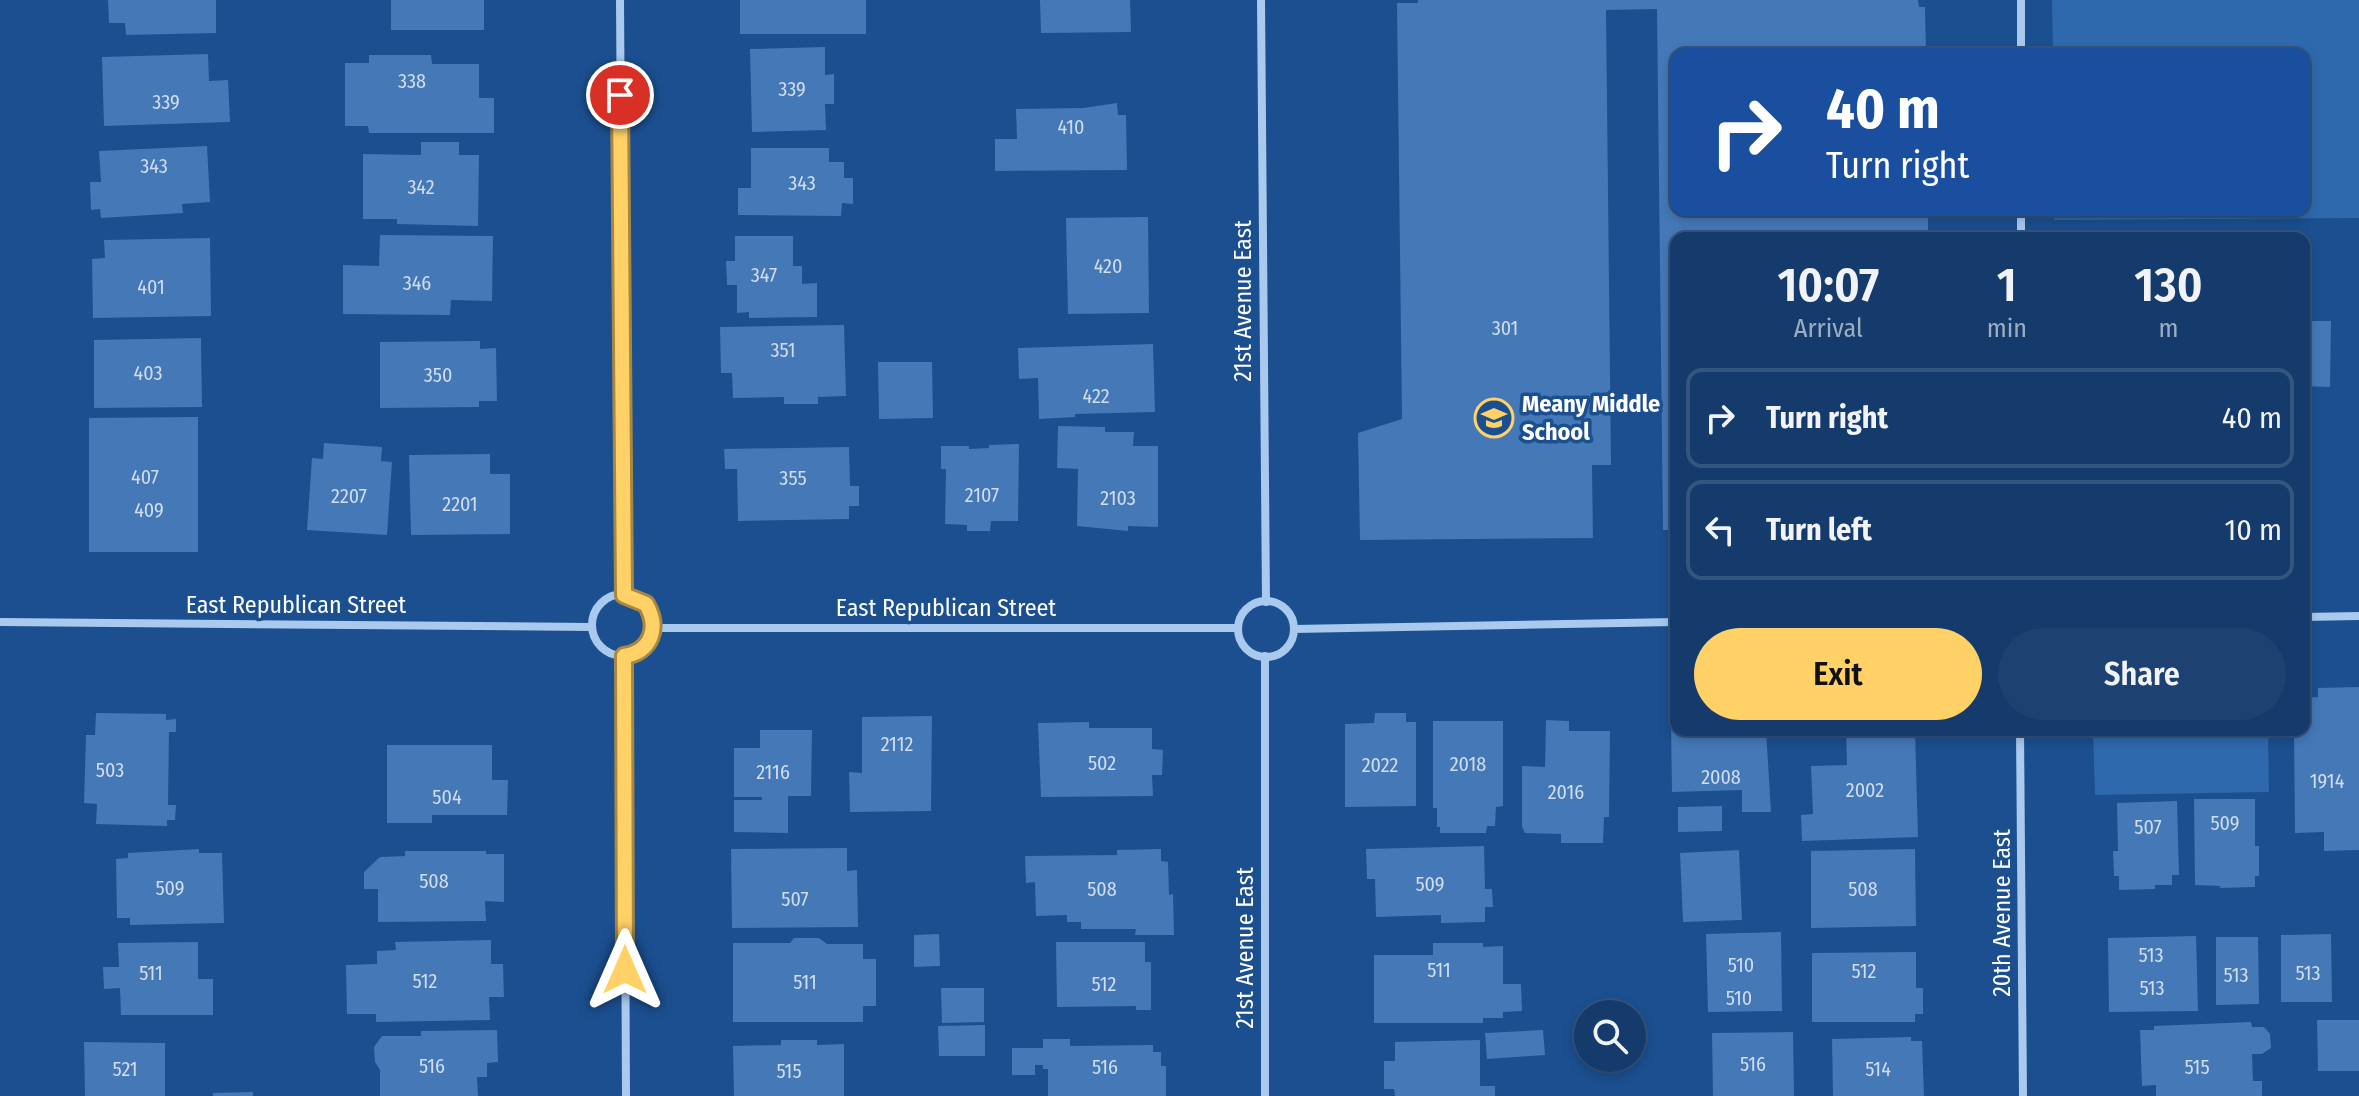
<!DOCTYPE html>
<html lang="en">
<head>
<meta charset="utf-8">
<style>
  :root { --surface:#143b6b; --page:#1d4271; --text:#f1f3f6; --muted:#9dadc1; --line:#33557e; --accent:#ffd166 }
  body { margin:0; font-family:"Fira Sans Condensed",sans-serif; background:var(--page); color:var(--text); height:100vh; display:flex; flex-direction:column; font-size:30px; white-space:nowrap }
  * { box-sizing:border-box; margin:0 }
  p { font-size:26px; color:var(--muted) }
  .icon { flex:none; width:44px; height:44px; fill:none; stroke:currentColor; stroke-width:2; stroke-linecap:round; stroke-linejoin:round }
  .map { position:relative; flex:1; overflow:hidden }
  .details { position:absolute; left:1670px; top:232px; width:640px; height:504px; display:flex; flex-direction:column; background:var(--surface); border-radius:16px; box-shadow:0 4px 12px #0003,0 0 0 2px var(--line) }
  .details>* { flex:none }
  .top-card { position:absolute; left:1670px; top:48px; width:640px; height:168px; border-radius:16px; box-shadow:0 4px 12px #0003,0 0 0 2px var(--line); background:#1a4fa0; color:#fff; overflow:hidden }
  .fabs { position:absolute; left:1574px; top:1000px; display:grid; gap:16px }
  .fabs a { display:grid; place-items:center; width:72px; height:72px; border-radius:50%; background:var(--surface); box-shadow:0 4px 12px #0003,0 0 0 2px var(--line); font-size:40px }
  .pin { position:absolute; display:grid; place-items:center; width:68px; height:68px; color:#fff; margin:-34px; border:4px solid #fff; border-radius:50%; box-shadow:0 2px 8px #0007 }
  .me { position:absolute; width:88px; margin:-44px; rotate:0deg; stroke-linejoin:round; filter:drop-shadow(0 0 6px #0008) }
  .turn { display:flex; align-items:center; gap:28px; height:168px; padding:0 24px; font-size:36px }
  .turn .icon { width:104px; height:104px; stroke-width:2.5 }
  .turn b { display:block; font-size:56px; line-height:68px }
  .eta { display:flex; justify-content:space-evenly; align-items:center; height:136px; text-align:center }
  .eta b { font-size:48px; font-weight:600; line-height:56px }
  .action { display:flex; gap:16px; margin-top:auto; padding:16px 24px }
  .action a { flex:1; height:92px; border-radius:48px; background:var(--accent); color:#111; font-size:32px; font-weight:600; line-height:92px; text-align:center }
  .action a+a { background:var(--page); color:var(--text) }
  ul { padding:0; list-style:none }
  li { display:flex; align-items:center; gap:24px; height:100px; margin:0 16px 12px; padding:0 8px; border:4px solid var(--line); border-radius:16px }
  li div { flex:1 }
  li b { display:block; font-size:30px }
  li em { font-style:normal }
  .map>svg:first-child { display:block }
</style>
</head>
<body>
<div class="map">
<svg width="2359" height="1096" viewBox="0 0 2359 1096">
  <rect width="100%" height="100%" fill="#1b4f8f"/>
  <g fill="#2e69ad">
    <polygon points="2052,0 2359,0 2359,218 2054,220 2054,210 2304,210 2304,54 2053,54"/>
    <polygon points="2093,730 2268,730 2269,792 2095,795"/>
  </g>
  <g fill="#4478b7">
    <polygon points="108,0 216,0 216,33 126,35 125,23 109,23"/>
    <rect x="391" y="0" width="93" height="30"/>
    <rect x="740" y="0" width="126" height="34"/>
    <polygon points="1040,0 1130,0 1131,32 1041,33"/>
    <polygon points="1418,0 1918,0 1919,7 1925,7 1926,54 1676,54 1676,210 1928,210 1928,238 1676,238 1676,530 1663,530 1657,9 1606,10 1611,465 1592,465 1593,538 1360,540 1358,433 1402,419 1397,3 1418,3"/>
    <polygon points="825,47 825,75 834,74 834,104 825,104 826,130 752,132 750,49"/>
    <polygon points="208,54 209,81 228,80 230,122 104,126 102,57"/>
    <polygon points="369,55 431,55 432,64 479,64 479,98 494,98 494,133 369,133 368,126 345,126 345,63 369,63"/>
    <polygon points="1117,103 1118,115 1126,115 1127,170 995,171 995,139 1017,139 1016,109 1083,108"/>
    <polygon points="421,142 459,142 459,155 479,155 478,226 397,224 397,219 363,219 363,154 421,155"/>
    <polygon points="207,146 210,202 182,204 183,213 101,218 100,209 91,210 90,182 101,182 99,151"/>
    <polygon points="751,148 829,148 829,162 844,162 844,178 853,178 853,204 842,203 841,216 738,215 738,188 751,188"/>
    <polygon points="1148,217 1149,313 1068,314 1066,218"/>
    <polygon points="380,235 493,236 492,301 451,300 450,315 343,314 343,265 379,266"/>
    <polygon points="735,236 793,236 793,266 802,266 802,284 817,283 817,317 749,318 749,312 737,313 737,285 727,285 726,261 735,261"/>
    <polygon points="210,238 211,316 93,318 92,259 105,258 104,240"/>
    <polygon points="2304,321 2331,321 2330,387 2304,386"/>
    <polygon points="844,325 846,396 818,397 818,404 784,404 784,397 733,398 732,373 721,373 720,327"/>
    <polygon points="201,338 202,407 94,408 94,340"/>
    <polygon points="480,341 480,349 496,348 497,401 479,401 479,407 380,408 380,342"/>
    <polygon points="1153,344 1155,412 1075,414 1075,417 1039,419 1038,378 1019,379 1018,348"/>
    <polygon points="878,362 932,362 933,418 879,419"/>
    <polygon points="198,417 198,552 89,552 89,418"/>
    <polygon points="1058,426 1105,427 1105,432 1134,432 1133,446 1158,446 1158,527 1128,526 1128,531 1077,526 1078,469 1057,468"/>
    <polygon points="324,443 382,447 381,461 392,462 387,535 307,530 312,458 323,459"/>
    <polygon points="1019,444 1018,521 991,521 990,531 967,531 967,525 945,524 946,469 941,469 941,446 969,446 969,449 989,448 989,445"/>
    <polygon points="849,447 850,486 859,486 859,506 849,506 849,519 738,521 737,469 725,469 724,449"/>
    <polygon points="490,454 490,474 510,474 510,534 411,535 409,455"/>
    <polygon points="2304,469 2308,469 2310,535 2304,536"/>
    <polygon points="2359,687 2359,850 2324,851 2324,832 2295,833 2294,730 2304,730 2304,698 2318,697 2318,688"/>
    <polygon points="96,713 166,714 166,720 176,719 176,732 169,732 168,805 176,805 175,820 167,820 167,826 96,824 97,804 84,803 86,735 95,735"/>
    <polygon points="1375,713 1406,713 1406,722 1416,722 1416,806 1345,807 1345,724 1374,723"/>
    <polygon points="932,716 931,811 850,812 849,772 862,773 862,717"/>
    <polygon points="1546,720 1569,721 1569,731 1610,731 1609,817 1604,817 1603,843 1561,843 1561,834 1525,833 1522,827 1522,766 1545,767"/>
    <polygon points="1433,721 1503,721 1503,806 1496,807 1495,826 1487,826 1486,833 1440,833 1440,827 1437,827 1437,808 1433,808"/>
    <polygon points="1089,722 1089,728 1152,728 1152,749 1163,750 1162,775 1152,775 1153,796 1041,797 1038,723"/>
    <polygon points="1671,725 1676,725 1676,730 1766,730 1771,812 1742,812 1742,790 1672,792"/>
    <polygon points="760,730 812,730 811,796 788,796 788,833 734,832 734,800 762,800 762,797 734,797 734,748 760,748"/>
    <polygon points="1846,730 1915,730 1918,837 1802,841 1801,815 1813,814 1811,766 1847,765"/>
    <polygon points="387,745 492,745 492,780 508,780 507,815 432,815 432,823 387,823"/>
    <polygon points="2194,799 2255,799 2255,846 2259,846 2259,876 2255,876 2255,887 2219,888 2221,886 2195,885"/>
    <polygon points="2177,801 2179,875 2172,875 2172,885 2155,885 2155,889 2119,890 2119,876 2114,876 2113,851 2118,851 2117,803"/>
    <polygon points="1722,806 1722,831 1678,832 1678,807"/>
    <polygon points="1484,846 1485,889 1492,889 1493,907 1485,907 1485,922 1441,923 1441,915 1376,917 1375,879 1367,879 1366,849"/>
    <polygon points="847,848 847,871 857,870 858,927 732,928 731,849"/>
    <polygon points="199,849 199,853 222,853 224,923 130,925 130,918 117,918 116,859 128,858 128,853"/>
    <polygon points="1161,849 1161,861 1168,862 1169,895 1173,894 1174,935 1135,935 1136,929 1081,929 1081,922 1067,922 1067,915 1036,916 1035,882 1026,883 1025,856 1117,855 1117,850"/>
    <polygon points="1915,849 1916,926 1811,928 1811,851"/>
    <polygon points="1739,850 1742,920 1683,922 1680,853"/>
    <polygon points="405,851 486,851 486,854 504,854 504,902 485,901 486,921 378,922 378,889 364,889 364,872 380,857 405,856"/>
    <polygon points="1781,932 1782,1011 1708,1012 1706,934"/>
    <polygon points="939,934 940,966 914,967 914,935"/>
    <polygon points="2331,934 2332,1002 2281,1002 2281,935"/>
    <polygon points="2196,936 2198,1011 2109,1012 2108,938"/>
    <polygon points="2216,937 2258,937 2259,1004 2216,1005"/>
    <polygon points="794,938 819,938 827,944 863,944 863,959 876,959 876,1006 863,1006 863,1022 733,1022 733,943 790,943"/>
    <polygon points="491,940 491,964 503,964 504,997 489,997 490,1020 376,1022 376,1014 347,1014 346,965 377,964 377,951 396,950 395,942"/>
    <polygon points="198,942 198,979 213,979 213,1015 121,1015 120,988 104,989 103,967 119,967 118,943"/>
    <polygon points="1056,942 1145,942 1145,962 1151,962 1151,1010 1136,1010 1136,1006 1057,1007"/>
    <polygon points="1433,943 1483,943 1483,947 1503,946 1503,984 1521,984 1522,1011 1503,1012 1503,1018 1483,1018 1483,1023 1374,1023 1374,955 1433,955"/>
    <polygon points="1916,952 1916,988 1923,988 1923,1014 1915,1014 1915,1022 1812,1022 1812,953"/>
    <polygon points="941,988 984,988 984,1022 942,1023"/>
    <polygon points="2317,1020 2359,1020 2359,1071 2318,1071"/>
    <polygon points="2251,1022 2252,1027 2264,1027 2270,1034 2271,1048 2262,1054 2252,1054 2253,1081 2262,1081 2262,1096 2156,1096 2156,1085 2142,1086 2140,1030 2154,1030 2154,1026"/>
    <polygon points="985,1025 985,1056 939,1056 938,1026"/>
    <polygon points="497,1030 498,1062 487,1063 487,1077 477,1077 478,1096 380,1096 380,1070 375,1062 374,1047 382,1036 421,1036 421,1031"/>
    <polygon points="1543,1030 1545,1055 1487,1059 1485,1033"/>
    <polygon points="1793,1032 1794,1096 1713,1096 1712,1033"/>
    <polygon points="1911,1037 1911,1041 1922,1041 1924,1096 1833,1096 1832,1039"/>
    <polygon points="1043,1039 1070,1039 1070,1046 1153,1045 1153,1052 1161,1052 1161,1066 1166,1066 1166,1096 1048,1096 1048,1069 1043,1069 1043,1065 1035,1065 1035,1075 1012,1075 1012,1048 1043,1048"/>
    <polygon points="781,1040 817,1040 817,1045 844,1044 844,1096 734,1096 733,1046 781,1045"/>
    <polygon points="1480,1040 1480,1086 1495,1086 1495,1096 1395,1096 1394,1089 1384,1089 1384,1061 1395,1061 1395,1042"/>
    <polygon points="84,1042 165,1043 165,1096 85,1096"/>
    <polygon points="253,1092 253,1096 213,1096 213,1093"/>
  </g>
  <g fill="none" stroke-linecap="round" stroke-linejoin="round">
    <g stroke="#a9c9ee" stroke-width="8">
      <polyline points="620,0 624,595"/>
      <polyline points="1261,0 1266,602"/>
      <polyline points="2021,54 2021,0"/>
      <polyline points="2021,238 2021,210"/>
      <circle cx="623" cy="625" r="31"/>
      <circle cx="1266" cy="629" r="28"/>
      <polyline points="2304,617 2359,616"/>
      <polyline points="0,622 592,627"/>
      <polyline points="653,628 1238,628"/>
      <polyline points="1294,629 1676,622"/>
      <polyline points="624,656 626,1096"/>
      <polyline points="2020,730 2023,1096"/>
      <polyline points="1265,1096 1265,656"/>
    </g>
  </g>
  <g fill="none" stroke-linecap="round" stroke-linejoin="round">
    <defs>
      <path id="route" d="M620 95 624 595 646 604C660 628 651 652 624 656L625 970"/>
    </defs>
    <use href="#route" stroke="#a68842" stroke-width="20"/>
    <use href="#route" stroke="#ffd166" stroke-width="14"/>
  </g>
  <defs>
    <symbol id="school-ring" viewBox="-11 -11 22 22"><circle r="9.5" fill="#1b4f8f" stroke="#ffd166" stroke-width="1.5"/><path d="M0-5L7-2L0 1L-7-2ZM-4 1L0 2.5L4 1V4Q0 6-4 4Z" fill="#ffd166"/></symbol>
  </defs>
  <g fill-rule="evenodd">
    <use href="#school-ring" x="1472" y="396" width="44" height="44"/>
  </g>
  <g text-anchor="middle" stroke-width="7" stroke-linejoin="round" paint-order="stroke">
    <g font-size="20" fill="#d0dded">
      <text x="412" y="88">338</text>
      <text x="792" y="96">339</text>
      <text x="166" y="109">339</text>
      <text x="1071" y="134">410</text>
      <text x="154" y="173">343</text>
      <text x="802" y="190">343</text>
      <text x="421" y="194">342</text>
      <text x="1108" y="273">420</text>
      <text x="764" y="282">347</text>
      <text x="417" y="290">346</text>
      <text x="151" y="294">401</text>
      <text x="1505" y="335">301</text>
      <text x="783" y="357">351</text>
      <text x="148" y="380">403</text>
      <text x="438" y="382">350</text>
      <text x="1096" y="403">422</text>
      <text x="145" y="484">407</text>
      <text x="793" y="485">355</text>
      <text x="982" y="502">2107</text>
      <text x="349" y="503">2207</text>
      <text x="1118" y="505">2103</text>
      <text x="460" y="511">2201</text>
      <text x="149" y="517">409</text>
      <text x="897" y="751">2112</text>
      <text x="1102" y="770">502</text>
      <text x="1468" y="771">2018</text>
      <text x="1380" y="772">2022</text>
      <text x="110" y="777">503</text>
      <text x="773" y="779">2116</text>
      <text x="1721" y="784">2008</text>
      <text x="2327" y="788">1914</text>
      <text x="1865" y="797">2002</text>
      <text x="1566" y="799">2016</text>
      <text x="447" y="804">504</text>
      <text x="2225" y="830">509</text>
      <text x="2148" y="834">507</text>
      <text x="434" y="888">508</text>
      <text x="1430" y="891">509</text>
      <text x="170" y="895">509</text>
      <text x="1102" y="896">508</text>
      <text x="1863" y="896">508</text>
      <text x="795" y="906">507</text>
      <text x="2151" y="962">513</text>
      <text x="1741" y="972">510</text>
      <text x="1439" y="977">511</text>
      <text x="1864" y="978">512</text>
      <text x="151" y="980">511</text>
      <text x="2308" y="980">513</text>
      <text x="2236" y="982">513</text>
      <text x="425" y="988">512</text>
      <text x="805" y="989">511</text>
      <text x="1104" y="991">512</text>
      <text x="2152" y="995">513</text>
      <text x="1739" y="1005">510</text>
      <text x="1753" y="1071">516</text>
      <text x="432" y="1073">516</text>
      <text x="1105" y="1074">516</text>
      <text x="2197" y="1074">515</text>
      <text x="125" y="1076">521</text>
      <text x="1878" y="1076">514</text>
      <text x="789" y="1078">515</text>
    </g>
    <g font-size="24" fill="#fff" stroke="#1b4f8f">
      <text transform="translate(1243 301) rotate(-90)" y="8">21st Avenue East</text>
      <text x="296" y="613">East Republican Street</text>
      <text x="946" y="616">East Republican Street</text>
      <text transform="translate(2002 913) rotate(-90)" y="8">20th Avenue East</text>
      <text transform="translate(1245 948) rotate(-90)" y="8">21st Avenue East</text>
    </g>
    <g font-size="24" font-weight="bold" fill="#fff" stroke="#1b4f8f" text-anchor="start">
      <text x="1522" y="412">Meany Middle<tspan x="1522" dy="28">School</tspan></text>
    </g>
  </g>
</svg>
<div class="fabs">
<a><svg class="icon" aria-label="search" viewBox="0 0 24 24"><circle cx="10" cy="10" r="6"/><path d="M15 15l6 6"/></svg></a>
</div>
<div class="pin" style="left:620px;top:95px;background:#d93025"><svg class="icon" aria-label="arrive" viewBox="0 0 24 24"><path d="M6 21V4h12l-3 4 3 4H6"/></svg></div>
<svg class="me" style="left:625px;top:970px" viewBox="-20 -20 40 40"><path d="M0-17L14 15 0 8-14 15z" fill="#ffd166" stroke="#fff" stroke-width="4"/></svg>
<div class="top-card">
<div class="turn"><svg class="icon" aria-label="right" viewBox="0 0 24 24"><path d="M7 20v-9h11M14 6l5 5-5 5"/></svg><div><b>40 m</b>Turn right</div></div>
</div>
<section class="details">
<div class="eta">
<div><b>10:07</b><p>Arrival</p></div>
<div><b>1</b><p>min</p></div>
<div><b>130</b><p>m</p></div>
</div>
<ul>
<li><svg class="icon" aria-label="right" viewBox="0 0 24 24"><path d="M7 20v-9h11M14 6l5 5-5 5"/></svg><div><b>Turn right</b></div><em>40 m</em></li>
<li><svg class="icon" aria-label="left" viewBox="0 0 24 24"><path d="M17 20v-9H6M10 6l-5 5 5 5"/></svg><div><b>Turn left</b></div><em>10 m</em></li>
</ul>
<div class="action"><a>Exit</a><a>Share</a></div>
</section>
</div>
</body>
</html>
